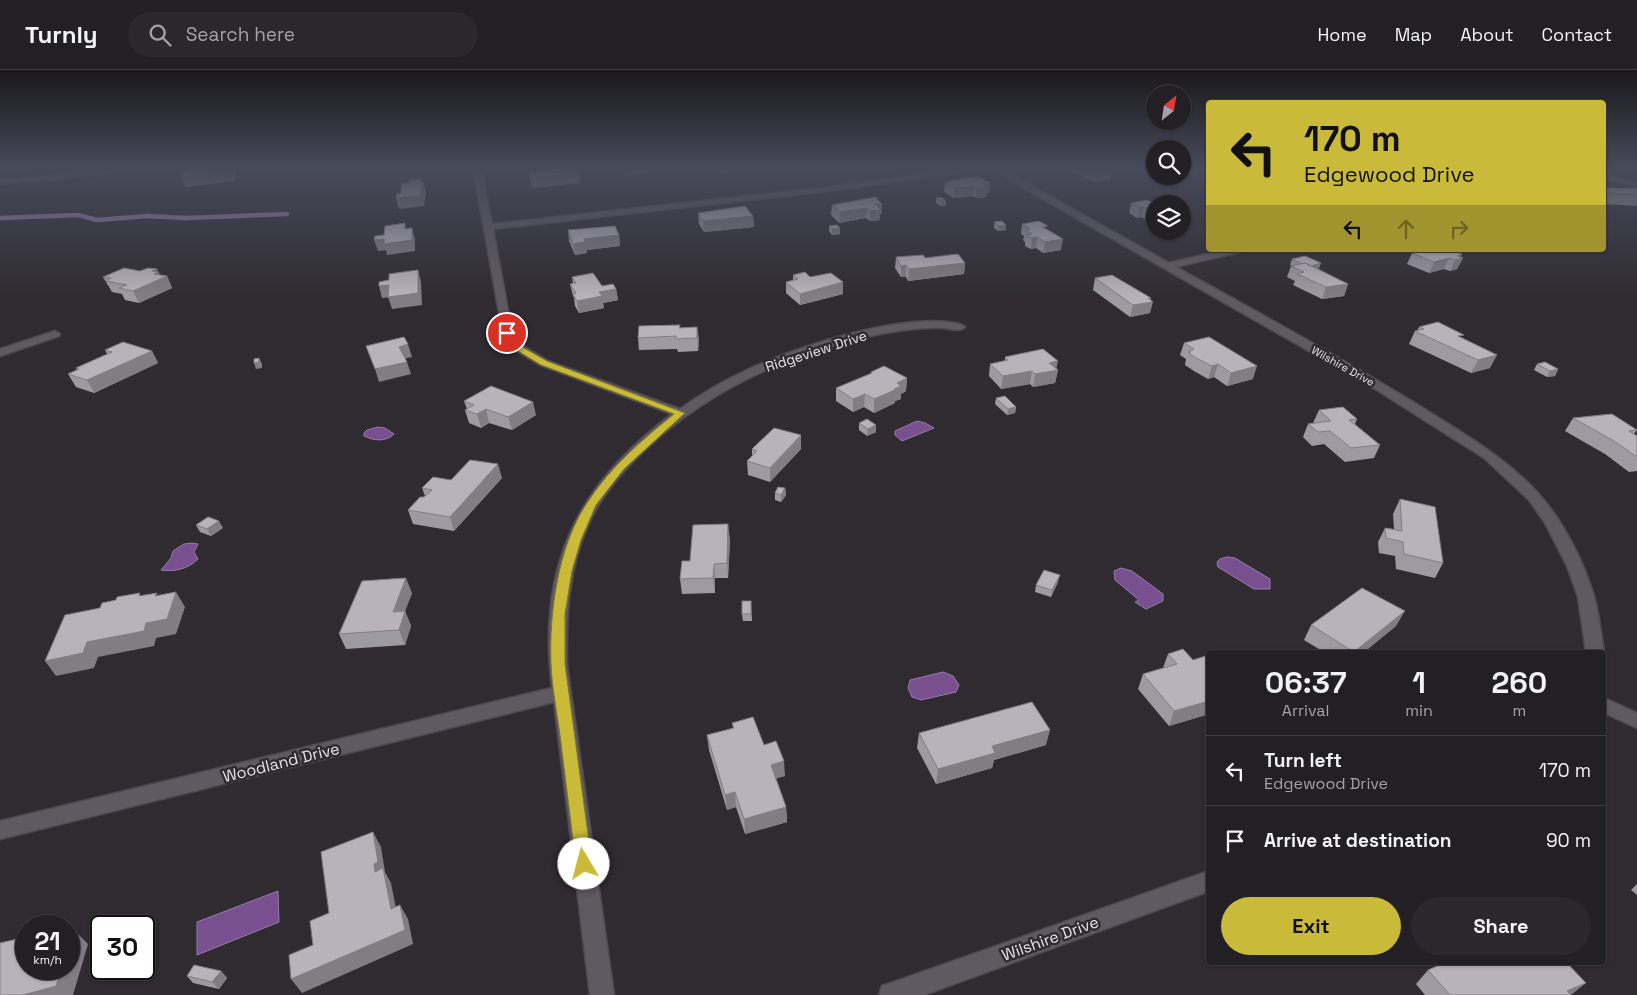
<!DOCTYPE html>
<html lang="en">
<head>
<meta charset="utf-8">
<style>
  :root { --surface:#232025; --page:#2b282d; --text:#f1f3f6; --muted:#a3a3a7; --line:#403e42; --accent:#caba3a }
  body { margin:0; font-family:"Space Grotesk",sans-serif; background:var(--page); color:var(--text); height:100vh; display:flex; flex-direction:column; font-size:19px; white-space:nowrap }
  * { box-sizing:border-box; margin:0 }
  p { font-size:16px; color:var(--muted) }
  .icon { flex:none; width:28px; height:28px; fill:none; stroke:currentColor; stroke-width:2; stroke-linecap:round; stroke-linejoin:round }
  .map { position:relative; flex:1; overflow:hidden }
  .panel { position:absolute; left:1206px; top:580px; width:400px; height:315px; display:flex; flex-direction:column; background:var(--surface); border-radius:5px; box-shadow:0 1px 4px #0004,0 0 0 1px var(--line) }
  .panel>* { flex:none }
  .banner { position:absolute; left:1206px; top:30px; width:400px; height:152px; border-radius:5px; box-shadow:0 1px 4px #0004,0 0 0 1px var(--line); background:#caba3a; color:#111; overflow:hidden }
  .needle { width:32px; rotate:30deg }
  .fabs { position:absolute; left:1146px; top:15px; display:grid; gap:10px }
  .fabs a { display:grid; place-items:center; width:45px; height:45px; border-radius:50%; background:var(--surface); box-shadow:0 1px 4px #0004,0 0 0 1px var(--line); font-size:25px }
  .speed { position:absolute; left:15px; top:845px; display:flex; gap:10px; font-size:25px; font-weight:700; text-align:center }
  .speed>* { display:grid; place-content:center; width:65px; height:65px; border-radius:50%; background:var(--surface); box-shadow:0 1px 4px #0004,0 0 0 1px var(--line); line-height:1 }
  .speed small { font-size:12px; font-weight:400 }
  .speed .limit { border:2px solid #111; border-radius:8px; background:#fff; color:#111 }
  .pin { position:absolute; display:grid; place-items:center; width:42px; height:42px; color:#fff; margin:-21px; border:2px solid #fff; border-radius:50%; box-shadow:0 1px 5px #0007 }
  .me { position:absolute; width:55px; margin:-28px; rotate:352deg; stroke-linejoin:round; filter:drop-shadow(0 0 4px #0008) }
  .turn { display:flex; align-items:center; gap:18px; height:105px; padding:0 15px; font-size:22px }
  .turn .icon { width:65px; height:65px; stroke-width:2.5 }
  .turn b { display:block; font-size:35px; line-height:42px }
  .lanes { display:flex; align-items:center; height:48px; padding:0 15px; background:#0003; justify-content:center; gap:25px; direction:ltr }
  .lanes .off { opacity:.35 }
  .eta { display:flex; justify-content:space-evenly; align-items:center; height:85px; text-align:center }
  .eta b { font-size:30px; font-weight:800; line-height:35px }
  .action { display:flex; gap:10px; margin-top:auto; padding:10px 15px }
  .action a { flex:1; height:58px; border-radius:30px; background:var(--accent); color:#111; font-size:20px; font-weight:800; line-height:58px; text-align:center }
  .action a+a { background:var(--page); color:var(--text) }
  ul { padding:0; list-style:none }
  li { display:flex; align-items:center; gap:15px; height:70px; padding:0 15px; border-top:1px solid var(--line) }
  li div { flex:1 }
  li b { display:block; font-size:19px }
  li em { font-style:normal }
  header { display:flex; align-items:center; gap:30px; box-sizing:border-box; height:70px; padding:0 25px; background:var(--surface); border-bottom:1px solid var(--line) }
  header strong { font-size:24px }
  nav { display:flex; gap:28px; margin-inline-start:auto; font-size:18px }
  .search { width:350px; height:45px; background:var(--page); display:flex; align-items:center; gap:12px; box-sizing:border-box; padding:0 18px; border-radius:28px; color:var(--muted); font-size:19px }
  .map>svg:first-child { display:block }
</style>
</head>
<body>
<header>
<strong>Turnly</strong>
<div class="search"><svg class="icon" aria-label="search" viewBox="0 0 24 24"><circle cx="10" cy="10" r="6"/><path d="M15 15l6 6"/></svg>Search here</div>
<nav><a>Home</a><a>Map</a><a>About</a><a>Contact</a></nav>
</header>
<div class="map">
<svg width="1637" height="925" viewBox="0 0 1637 925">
  <rect width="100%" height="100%" fill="#2f2b31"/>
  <g fill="#784f8f" stroke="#997caa">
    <polygon points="917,351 925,353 934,358 902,371 895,365 895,361"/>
    <path d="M378 357 385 358 394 364C386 372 374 371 364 366V363L367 360Z"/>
    <path d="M192 473 198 474 194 482 198 489C188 499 175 502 161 500L171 488 173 481 184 474Z"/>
    <polygon points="1227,487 1235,488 1270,509 1270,519 1254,519 1218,497 1217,492 1220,489"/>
    <polygon points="1121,498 1132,501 1163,524 1163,531 1146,539 1135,532 1139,530 1115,510 1114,501"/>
    <polygon points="943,602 953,606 959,615 956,622 921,630 912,627 908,618 910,610"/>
    <polygon points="278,821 279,852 197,885 197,852"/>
  </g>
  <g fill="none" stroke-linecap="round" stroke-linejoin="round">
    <polyline stroke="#997caa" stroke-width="4.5" points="0,148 78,145 97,150 147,146 186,148 287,144"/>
    <defs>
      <g id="street">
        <polygon points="134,97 164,97 160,99 0,114 0,110"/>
        <path d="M473 97H481L492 154 828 117 970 97H998L1169 193 1225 180H1242L1240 182 1176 197C1259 243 1342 288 1423 338 1464 364 1505 387 1538 423 1563 451 1583 490 1594 526 1599 544 1601 564 1604 582H1586L1578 527 1567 496 1545 453 1529 430 1484 388 1372 317 990 99 828 121 493 159 512 262 525 277 548 291 680 339C702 323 725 310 749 299 799 276 893 246 948 252 954 253 961 253 965 257 960 262 951 259 944 258 923 257 901 260 880 264 792 282 709 319 643 382 620 404 599 428 587 458 568 502 566 547 567 595L614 925H590L554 632 0 769V751L552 618C537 498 575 416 672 344L540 295 517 281 503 265Z"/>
        <polygon points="1604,104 1637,113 1637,117 1604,108"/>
        <polygon points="55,261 60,264 59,266 0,286 0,279"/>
        <polygon points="1604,628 1637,643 1637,658 1604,643"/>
        <polygon points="1209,801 1209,821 924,925 879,925 882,916 891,913"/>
      </g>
    </defs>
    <use href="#street" stroke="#4d494f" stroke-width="3"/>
    <use href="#street" fill="#5f5a61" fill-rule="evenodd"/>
  </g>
  <g fill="#9e9aa1">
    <polygon points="622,97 666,97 666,100 625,106 623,101"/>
    <polygon points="713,97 760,97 760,98 718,104"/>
    <polygon points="1067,97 1106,97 1112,100 1110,110 1095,112 1067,99"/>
    <polygon points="977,106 989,123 987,123 986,127 976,128 972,126 954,128 944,122 945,112"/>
    <polygon points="1604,118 1637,119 1637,136 1604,134"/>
    <polygon points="875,127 882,144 880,144 880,150 870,151 866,148 839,153 831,145 832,135"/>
    <polygon points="941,127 946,136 941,136 936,133 936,128"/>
    <polygon points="1131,133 1155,134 1155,157 1154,157 1155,154 1141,147 1137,148 1129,143"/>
    <polygon points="698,143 753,146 754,157 704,162 699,154"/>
    <polygon points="994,152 1006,160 998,161 994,158"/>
    <polygon points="1022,154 1048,160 1061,180 1043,183 1036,178 1031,179 1025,176 1025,172 1023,170 1024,166 1021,164"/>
    <polygon points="829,156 840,164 832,165 829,161"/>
    <polygon points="568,160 619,165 620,176 587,180 587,183 575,185 569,171"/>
    <polygon points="1412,183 1462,184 1461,187 1463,188 1457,199 1450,201 1444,199 1429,203 1407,194"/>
    <polygon points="896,187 925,188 965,193 964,204 908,211 906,207 901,207 895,198"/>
    <polygon points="1292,189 1319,199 1348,214 1344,226 1322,229 1293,215 1295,211 1287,207 1291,196 1292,196 1290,195"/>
    <polygon points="160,205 167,206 172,218 139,233 125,230 122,224 112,222 103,207"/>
    <polygon points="793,205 810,207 843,224 800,235 786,223 786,212 793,210"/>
    <polygon points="572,207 602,216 616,219 618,230 603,233 604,238 579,243 575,236 574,228 573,226 570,214 573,214"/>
    <polygon points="1095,208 1151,228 1150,243 1130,247 1093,220"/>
    <polygon points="680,255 680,258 699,269 698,281 678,282 677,279 639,280 638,268"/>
    <polygon points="1419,257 1462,268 1490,298 1471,303 1409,274 1415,261 1417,261"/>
    <polygon points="1184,273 1253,309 1227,316 1214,307 1208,309 1194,301 1185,295 1186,289 1180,285"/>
    <polygon points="105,280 152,281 158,293 94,323 76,317 68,304 77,300 76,298 107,284"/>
    <polygon points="1005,287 1056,299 1058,300 1055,313 1033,317 1030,314 1001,319 989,306 990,294 1005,291"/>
    <polygon points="1537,294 1558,299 1555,306 1547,307 1534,300"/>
    <polygon points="871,302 907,308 906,321 901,324 901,329 895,331 895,333 874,343 864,337 853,342 836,331 836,318 871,304"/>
    <polygon points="996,328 1016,337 1015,343 1007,345 995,334"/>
    <polygon points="464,331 536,345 512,360 489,353 481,358 469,353 465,340 467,339"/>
    <polygon points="1319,340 1357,349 1355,354 1380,375 1374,388 1345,392 1324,374 1312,376 1303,367 1308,354 1313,353"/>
    <polygon points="1573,348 1637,360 1634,364 1637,366 1637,401 1629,402 1605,384 1565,361"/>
    <polygon points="859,353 876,362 867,366 859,360"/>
    <polygon points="801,365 801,379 770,412 748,405 747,391 752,386 752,379"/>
    <polygon points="502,408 454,461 413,454 408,440 425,426 422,418"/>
    <polygon points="785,418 786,425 781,432 775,430 775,423"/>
    <polygon points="1400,429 1443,493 1435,508 1396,499 1395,486 1379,483 1378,472 1385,458 1394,459 1393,444"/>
    <polygon points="196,455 223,458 211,466 200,462"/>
    <polygon points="730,469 728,508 715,508 715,523 682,524 680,509 690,491"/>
    <polygon points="1058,512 1051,527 1035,522 1036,515"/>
    <polygon points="412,523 405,541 411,556 405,575 346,579 339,564"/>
    <polygon points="751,531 752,551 743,551 742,544"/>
    <polygon points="1311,555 1396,556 1364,582 1324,582 1304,570"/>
    <polygon points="1168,584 1193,590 1209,585 1209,644 1169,656 1138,619 1143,604 1163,598"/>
    <polygon points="732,653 764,675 785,706 776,708 786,737 787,752 745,764 736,737 727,740 709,680 707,665 733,658"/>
    <polygon points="919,663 1046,675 994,690 992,698 936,714 917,678"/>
    <polygon points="1637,814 1637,825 1631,820"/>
    <polygon points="1428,900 1571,925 1425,925 1416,914"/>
    <polygon points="221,901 227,908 219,919 193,913 187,906"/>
  </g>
  <g fill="#817d83">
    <polygon points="232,97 234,97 237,104 234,111 186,117 181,107"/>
    <polygon points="624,97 666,97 666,100 625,106"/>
    <polygon points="718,97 760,97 760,98 718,104"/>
    <polygon points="1112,100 1110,110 1095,112 1096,102"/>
    <polygon points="580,103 581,113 532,118 530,108"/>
    <polygon points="421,109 423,115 423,111 426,121 424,136 399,139 396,128"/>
    <polygon points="990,113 989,123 987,123 986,127 976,128 977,118 983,114"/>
    <polygon points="973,116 972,126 954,128 955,118"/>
    <polygon points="942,131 946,131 946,136 941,136"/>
    <polygon points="875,134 882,134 882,144 880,144 880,150 870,151 870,141"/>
    <polygon points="1140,137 1144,137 1141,147 1137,148"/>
    <polygon points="867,138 866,148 839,153 840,142"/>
    <polygon points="753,146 754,157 704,162 703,151"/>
    <polygon points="1188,147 1185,157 1182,158 1182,148"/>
    <polygon points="1006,155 1006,160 998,161 999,156"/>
    <polygon points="412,158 415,169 415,181 387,185 386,180 378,181 374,170"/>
    <polygon points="840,158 840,164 832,165 832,159"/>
    <polygon points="619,165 620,176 587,180 587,183 575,185 573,174 584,169"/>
    <polygon points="1037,167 1036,178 1031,179 1032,168"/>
    <polygon points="1063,169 1061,180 1043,183 1045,172"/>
    <polygon points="1462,184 1460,188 1463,188 1457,199 1450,201 1457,186"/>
    <polygon points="1449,188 1444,199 1429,203 1434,192"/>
    <polygon points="965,193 964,204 908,211 909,199"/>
    <polygon points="1321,193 1319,199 1308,196"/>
    <polygon points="906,195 906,207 901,207 901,196"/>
    <polygon points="157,199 162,208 167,206 172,218 139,233 133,221 152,201"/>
    <polygon points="418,200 421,212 422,235 392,239 388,227"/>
    <polygon points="843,212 843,224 800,235 800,224"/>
    <polygon points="1348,214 1344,226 1322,229 1326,217"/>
    <polygon points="389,215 393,227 382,228 379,216"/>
    <polygon points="616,219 618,230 603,233 604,238 579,243 577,231 599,222"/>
    <polygon points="1148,228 1151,228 1150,232 1153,232 1150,243 1130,247 1133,235"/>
    <polygon points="697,257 699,269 698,281 697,268"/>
    <polygon points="408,274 412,287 403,289 399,277"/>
    <polygon points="152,281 158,293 94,323 87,310"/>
    <polygon points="1497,285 1490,298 1471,303 1478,290"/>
    <polygon points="259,288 262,294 262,298 256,299 254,293"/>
    <polygon points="1058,291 1056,300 1058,300 1055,313 1033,317 1035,304 1049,293"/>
    <polygon points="407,292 411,304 379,312 375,299"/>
    <polygon points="1218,294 1214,307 1208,309 1212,296"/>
    <polygon points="1257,296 1253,309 1227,316 1231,303"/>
    <polygon points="1558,299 1555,306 1547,307 1550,301"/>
    <polygon points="1032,301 1030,314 1001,319 1003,306"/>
    <polygon points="907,308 906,321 901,324 901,329 895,331 895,333 874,343 874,329 897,313"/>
    <polygon points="865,324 864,337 853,342 853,329"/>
    <polygon points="533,332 536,345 512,360 508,347"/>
    <polygon points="1016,337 1015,343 1007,345 1008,339"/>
    <polygon points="486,339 489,353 481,358 477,344"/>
    <polygon points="876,355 876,362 867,366 868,359"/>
    <polygon points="801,365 801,379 770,412 770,398"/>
    <polygon points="498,394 502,408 454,461 450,447"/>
    <polygon points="785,418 786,425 781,432 781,425"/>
    <polygon points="219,451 223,458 211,466 207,459"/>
    <polygon points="728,454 730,469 728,508 727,493"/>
    <polygon points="714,494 715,508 715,523 713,508"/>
    <polygon points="1060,505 1058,512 1051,527 1052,520"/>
    <polygon points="406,508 412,523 399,557 393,542"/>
    <polygon points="176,522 185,537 176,564 156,568 154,576 98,587 94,598 56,606 45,591 87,572 146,553"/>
    <polygon points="405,541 411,556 405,575 399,560"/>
    <polygon points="1405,541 1396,556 1364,582 1354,582"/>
    <polygon points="1209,631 1209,644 1169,656 1174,641"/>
    <polygon points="1050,660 1046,675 994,690 992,698 936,714 938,699 992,676"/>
    <polygon points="784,691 785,706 771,710 771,695"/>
    <polygon points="735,722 736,737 727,740 725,725"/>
    <polygon points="786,737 787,752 745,764 744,749"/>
    <polygon points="373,762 381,777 385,802 391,813 399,853 391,839 375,802 374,794"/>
    <polygon points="400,835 408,849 413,874 302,923 291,909"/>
    <polygon points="74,860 88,874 73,925 23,925 61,899 69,899 69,875"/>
    <polygon points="221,901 227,908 219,919 212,912"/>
    <polygon points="1586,913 1571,925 1567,921"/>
  </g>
  <g fill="#b8b3bb" stroke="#817d83">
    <polygon points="206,97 232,97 230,101 181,107 186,99"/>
    <polygon points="577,97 580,103 530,108 528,102"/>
    <polygon points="1085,97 1106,97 1112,100 1096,102"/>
    <polygon points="977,106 990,113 983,114 987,117 977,118 973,116 955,118 945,112"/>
    <polygon points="421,109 421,112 423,111 421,126 396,128 397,124 401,123 401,114 409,113 409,110"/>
    <polygon points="1604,118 1636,118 1637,119 1637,125 1605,123 1604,123"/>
    <polygon points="875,127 882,134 875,134 881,140 870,141 867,138 840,142 832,135"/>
    <polygon points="941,127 946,131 942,131 936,128"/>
    <polygon points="1147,130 1155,134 1155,143 1144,137 1140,137 1131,133"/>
    <polygon points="745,136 753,146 703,151 698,143"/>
    <polygon points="1182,144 1188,147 1182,148"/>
    <polygon points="1002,151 1006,155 999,156 994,152"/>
    <polygon points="1039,151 1048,156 1043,157 1063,169 1045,172 1037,167 1032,168 1026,165 1032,164 1025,160 1030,159 1022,154"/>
    <polygon points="405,153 405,159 412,158 412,170 384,174 384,169 374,170 375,166 384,165 385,156"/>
    <polygon points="837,155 840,158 832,159 829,156"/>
    <polygon points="615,156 619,165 584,169 585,172 573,174 568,160"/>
    <polygon points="1429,180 1451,180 1462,184 1457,186 1463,188 1455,190 1449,188 1434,192 1412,183"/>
    <polygon points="958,184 965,193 909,199 906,195 901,196 896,187 923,185 925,188"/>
    <polygon points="1305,186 1321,193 1311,196 1305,193 1302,194 1292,189"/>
    <polygon points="1305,193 1348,214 1326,217 1297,204 1304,202 1291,196"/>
    <polygon points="124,198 140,201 148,198 157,199 152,201 158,202 154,204 167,206 133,221 119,218 127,215 106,211 111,208 103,207"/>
    <polygon points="418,200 418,223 388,227 389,215 379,216 379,212 389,210 389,204"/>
    <polygon points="805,202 810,207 831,203 843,212 800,224 786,212 798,209 793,205"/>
    <polygon points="593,203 602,216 613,214 616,219 599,222 602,226 577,231 573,224 576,223 570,214 576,213 572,207"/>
    <polygon points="1112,205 1151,228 1148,228 1153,232 1133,235 1095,208"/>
    <polygon points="1438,252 1464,265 1458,266 1497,285 1478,290 1415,261 1424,259 1419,257"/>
    <polygon points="680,255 679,258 697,257 697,268 676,269 676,266 638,268 639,256"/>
    <polygon points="404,267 408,274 399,277 407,292 375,299 366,276"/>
    <polygon points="1209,267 1257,296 1231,303 1218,294 1212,296 1198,289 1188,283 1191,282 1189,281 1194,279 1184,273"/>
    <polygon points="123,272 152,281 87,310 68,304 79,299 76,298 112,282 105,280"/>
    <polygon points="1043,279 1058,291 1049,293 1058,300 1035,304 1032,301 1003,306 990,294 1008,290 1005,287"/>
    <polygon points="259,288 259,292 254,293 254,289"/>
    <polygon points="1545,292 1558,299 1550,301 1537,294"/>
    <polygon points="884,296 907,308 897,313 901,316 894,319 895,320 874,329 865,324 853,329 836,318 872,303 871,302"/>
    <polygon points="491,316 533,332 508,347 486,339 477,344 465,340 474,335 464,331"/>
    <polygon points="1005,326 1016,337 1008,339 996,328"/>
    <polygon points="1343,337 1357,349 1349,350 1380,375 1351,378 1330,361 1318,362 1308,354 1331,351 1319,340"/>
    <polygon points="1612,344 1637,360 1629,361 1637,366 1637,387 1614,371 1573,348"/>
    <polygon points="867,349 876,355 868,359 859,353"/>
    <polygon points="774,358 801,365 770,398 747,391 757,381 752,379"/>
    <polygon points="470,390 498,394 450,447 408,440 420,427 424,427 432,420 422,418 433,407 451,410"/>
    <polygon points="778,417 785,418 781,425 775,423"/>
    <polygon points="1400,429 1435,437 1443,493 1404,484 1403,472 1386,468 1385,458 1402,461"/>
    <polygon points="208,447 219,451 207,459 196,455"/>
    <polygon points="728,454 727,493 714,494 713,508 680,509 682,491 690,491 693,455"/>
    <polygon points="1044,500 1060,505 1052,520 1036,515"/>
    <polygon points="406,508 393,542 405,541 399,560 339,564 362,511"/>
    <polygon points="1362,518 1405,541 1354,582 1311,555"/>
    <polygon points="176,522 167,549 146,553 144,561 87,572 83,583 45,591 65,545 100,538 102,533 116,530 117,527 140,523 139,526 157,523 155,526"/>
    <rect x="742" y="531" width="9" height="13"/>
    <polygon points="1183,579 1193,590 1209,585 1209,631 1174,641 1143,604 1177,594 1168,584"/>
    <polygon points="1032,632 1050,660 992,676 995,683 938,699 919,663"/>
    <polygon points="753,647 764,675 776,671 784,691 771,695 786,737 744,749 735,722 725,725 707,665 734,658 732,653"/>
    <polygon points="373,762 378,792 374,794 375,802 383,798 391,839 400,835 405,860 291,909 289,885 313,875 310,851 329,843 321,782"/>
    <polygon points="74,860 69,875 69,861"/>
    <polygon points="26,867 26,899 61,899 56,916 23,925 0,925 0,873"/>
    <polygon points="1446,892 1566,892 1586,913 1567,921 1571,925 1450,925 1428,900"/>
    <polygon points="194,895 221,901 212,912 187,906"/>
  </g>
  <linearGradient id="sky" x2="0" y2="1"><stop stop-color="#1a181b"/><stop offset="0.43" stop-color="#474a5a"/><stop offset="1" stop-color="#474a5a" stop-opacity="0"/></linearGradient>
  <rect width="1637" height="227" fill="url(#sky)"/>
  <path fill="#caba3a" stroke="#837926" d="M504 261H510L524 278 547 291 685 343 624 399 596 435 581 470 572 501 565 544V594L592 794 590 799 584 801 578 799 576 794C571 754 566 713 561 673 558 647 552 620 551 594 549 543 558 476 587 433 610 397 642 370 674 344L541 295 518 281 504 264Z"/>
  <g text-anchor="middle" stroke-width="5" stroke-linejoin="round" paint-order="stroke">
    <g font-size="11" fill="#e7e4e8" stroke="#2f2b31">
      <text transform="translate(1343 296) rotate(29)" y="4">Wilshire Drive</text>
    </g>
    <g font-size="14" fill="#e7e4e8" stroke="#2f2b31">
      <text transform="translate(816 281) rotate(-18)" y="5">Ridgeview Drive</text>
    </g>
    <g font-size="16" fill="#e7e4e8" stroke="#2f2b31">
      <text transform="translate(281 692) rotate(-14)" y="6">Woodland Drive</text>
      <text transform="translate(1050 868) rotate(-20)" y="6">Wilshire Drive</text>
    </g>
  </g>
</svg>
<div class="fabs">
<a><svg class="needle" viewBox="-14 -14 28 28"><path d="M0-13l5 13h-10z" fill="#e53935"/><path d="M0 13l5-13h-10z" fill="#a3a3a7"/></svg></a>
<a><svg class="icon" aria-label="search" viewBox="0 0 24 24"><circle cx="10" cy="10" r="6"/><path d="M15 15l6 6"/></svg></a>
<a><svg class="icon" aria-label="layers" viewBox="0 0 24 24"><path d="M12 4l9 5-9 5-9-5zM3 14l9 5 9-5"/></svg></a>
</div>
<div class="speed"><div>21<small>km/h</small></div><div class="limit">30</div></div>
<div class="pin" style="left:507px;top:263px;background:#d93025"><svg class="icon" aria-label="arrive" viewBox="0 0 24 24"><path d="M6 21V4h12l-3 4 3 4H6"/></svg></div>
<svg class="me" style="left:584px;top:794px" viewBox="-20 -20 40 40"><circle r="19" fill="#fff"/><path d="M0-13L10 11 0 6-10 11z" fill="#caba3a"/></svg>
<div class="banner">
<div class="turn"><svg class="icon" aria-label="left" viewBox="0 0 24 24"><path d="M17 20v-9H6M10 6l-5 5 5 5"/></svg><div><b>170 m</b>Edgewood Drive</div></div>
<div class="lanes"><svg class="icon" aria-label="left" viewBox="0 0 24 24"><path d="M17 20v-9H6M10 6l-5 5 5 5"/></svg><svg class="icon off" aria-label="ahead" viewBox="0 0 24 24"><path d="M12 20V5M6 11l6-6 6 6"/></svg><svg class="icon off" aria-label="right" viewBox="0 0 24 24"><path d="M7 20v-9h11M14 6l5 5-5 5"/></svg></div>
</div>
<section class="panel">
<div class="eta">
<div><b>06:37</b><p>Arrival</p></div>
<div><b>1</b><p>min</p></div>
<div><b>260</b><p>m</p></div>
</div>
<ul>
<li><svg class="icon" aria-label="left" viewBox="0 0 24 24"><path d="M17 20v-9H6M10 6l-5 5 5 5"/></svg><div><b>Turn left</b><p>Edgewood Drive</p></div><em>170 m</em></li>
<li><svg class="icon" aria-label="arrive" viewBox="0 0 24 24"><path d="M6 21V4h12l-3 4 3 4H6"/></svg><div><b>Arrive at destination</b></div><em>90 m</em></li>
</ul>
<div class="action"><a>Exit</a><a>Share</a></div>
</section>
</div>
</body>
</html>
